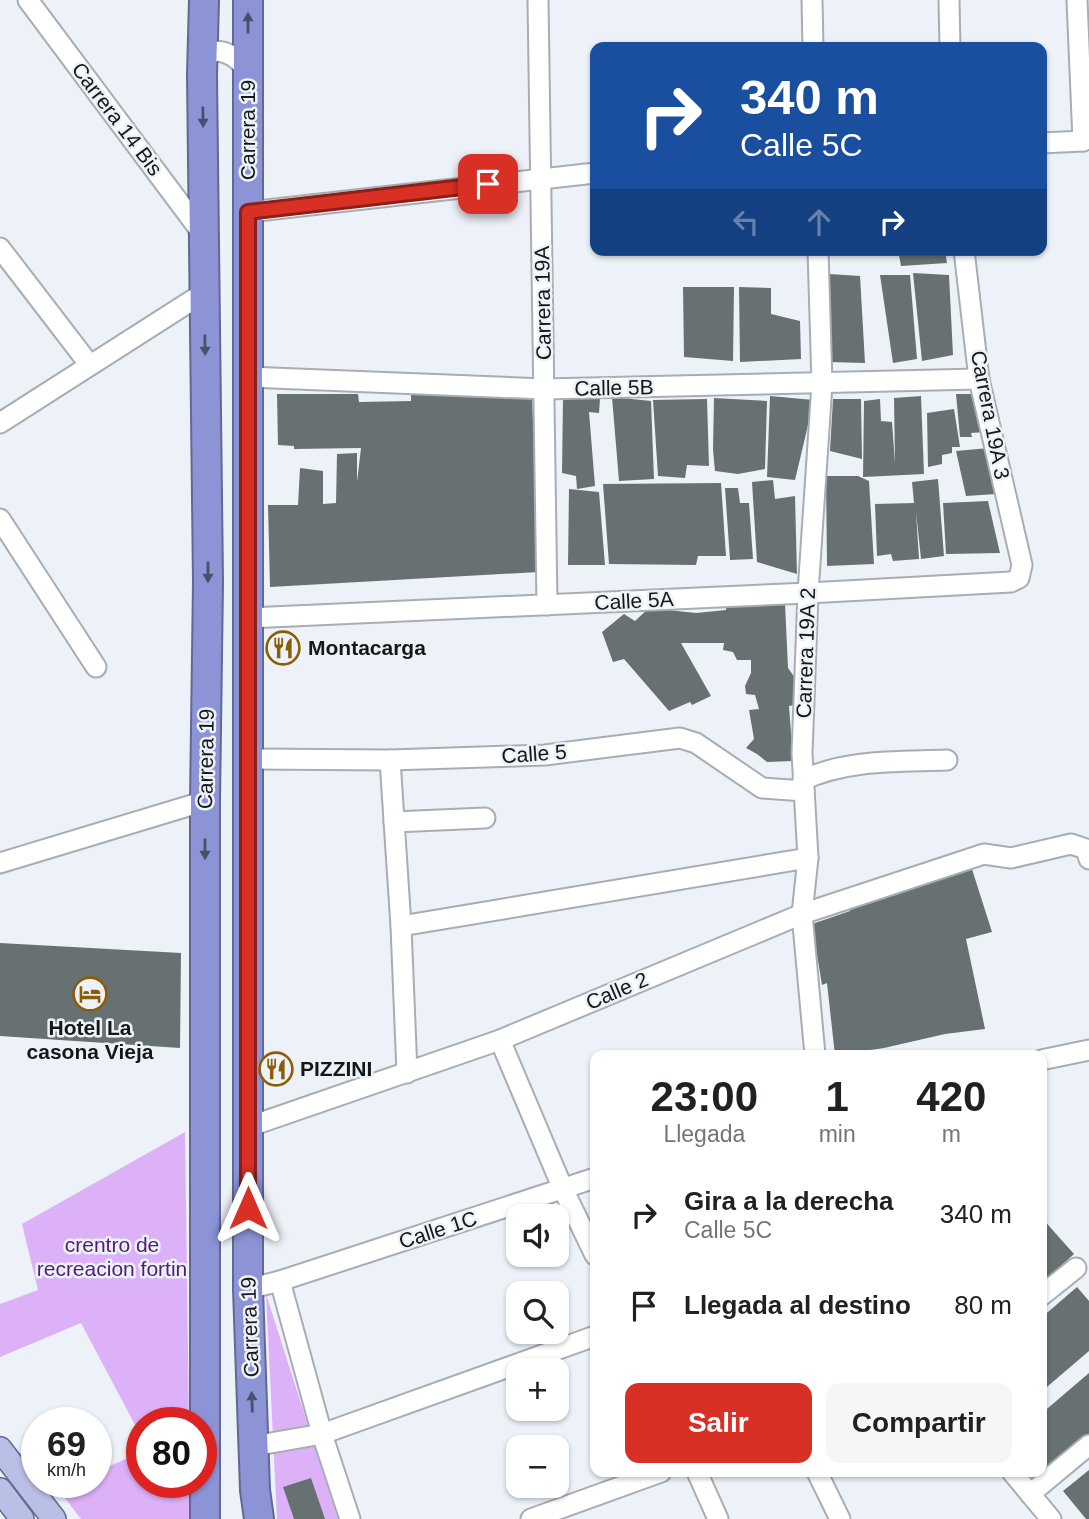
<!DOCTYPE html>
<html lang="es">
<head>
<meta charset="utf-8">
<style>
  :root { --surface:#fff; --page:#f6f6f6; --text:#202124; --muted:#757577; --accent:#d93025 }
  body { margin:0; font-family:Helvetica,sans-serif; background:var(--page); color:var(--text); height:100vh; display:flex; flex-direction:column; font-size:26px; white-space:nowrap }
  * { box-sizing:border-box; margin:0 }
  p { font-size:23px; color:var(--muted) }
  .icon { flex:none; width:38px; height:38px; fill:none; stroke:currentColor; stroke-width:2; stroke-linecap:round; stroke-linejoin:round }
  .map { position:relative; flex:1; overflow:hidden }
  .panel { position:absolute; left:590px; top:1050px; width:457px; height:427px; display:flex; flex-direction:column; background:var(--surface); border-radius:14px; box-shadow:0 2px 5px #0004 }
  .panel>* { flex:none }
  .guide { position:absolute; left:590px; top:42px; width:457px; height:214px; border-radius:14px; box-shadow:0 2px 5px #0004; background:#1a4fa0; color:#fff; overflow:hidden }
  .tools { position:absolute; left:506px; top:1204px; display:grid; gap:14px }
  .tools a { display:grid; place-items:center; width:63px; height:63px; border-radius:14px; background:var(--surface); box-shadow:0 2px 5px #0004; font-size:35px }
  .speed { position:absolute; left:21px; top:1407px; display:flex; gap:14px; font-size:35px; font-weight:700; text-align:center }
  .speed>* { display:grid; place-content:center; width:91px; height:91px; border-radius:50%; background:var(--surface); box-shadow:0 2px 5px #0004; line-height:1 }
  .speed small { font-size:18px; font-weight:400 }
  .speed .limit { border:10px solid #d22; background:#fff; color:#111 }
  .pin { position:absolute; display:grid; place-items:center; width:60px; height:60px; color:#fff; margin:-30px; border-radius:14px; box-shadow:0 4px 10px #0006 }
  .me { position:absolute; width:77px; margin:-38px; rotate:0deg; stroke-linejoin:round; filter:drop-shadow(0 0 5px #0008) }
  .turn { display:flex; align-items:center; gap:24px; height:147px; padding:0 35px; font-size:32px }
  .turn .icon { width:91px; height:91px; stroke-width:2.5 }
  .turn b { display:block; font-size:49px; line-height:60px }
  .lanes { display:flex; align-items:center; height:66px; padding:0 35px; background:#0003; justify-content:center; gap:35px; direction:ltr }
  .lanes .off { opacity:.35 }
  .eta { display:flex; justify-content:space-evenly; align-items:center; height:119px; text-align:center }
  .eta b { font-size:42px; font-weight:600; line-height:49px }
  .button { display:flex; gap:14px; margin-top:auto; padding:14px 35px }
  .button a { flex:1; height:80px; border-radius:14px; background:var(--accent); color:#fff; font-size:28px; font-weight:600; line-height:80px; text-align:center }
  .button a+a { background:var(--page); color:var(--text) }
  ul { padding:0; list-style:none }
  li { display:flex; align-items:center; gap:21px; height:91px; padding:0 35px }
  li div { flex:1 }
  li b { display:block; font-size:26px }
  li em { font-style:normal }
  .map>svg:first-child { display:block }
</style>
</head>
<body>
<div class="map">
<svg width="1089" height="1519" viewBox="0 0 1089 1519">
  <rect width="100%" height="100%" fill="#ecf2f8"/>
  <g fill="#ddb1f8">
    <polygon points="185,1132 189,1423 142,1423 142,1438 81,1323 0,1357 0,1304 38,1290 22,1224"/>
    <polygon points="266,1294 338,1519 277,1519"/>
    <polygon points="142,1452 142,1482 190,1482 190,1519 81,1519 58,1489 73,1482 96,1482 96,1472"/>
  </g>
  <g fill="#687172">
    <polygon points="898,250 945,250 947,263 901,266"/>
    <polygon points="913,273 949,275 953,355 922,361"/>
    <polygon points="829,274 860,276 865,363 828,362"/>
    <polygon points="880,275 910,275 917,359 893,363"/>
    <polygon points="683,287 734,287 733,361 684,357"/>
    <polygon points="739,287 771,288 771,314 800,321 801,359 740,362"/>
    <polygon points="277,394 358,394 359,402 411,401 411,395 532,395 537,520 535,520 539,572 270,587 268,505 298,505 300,468 323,471 323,504 336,503 337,454 357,453 357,482 361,448 294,449 294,446 278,445"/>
    <polygon points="956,394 979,394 986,432 971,433 972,437 960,437"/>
    <polygon points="770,396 814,400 795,480 767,477"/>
    <polygon points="921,396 924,474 863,477 864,401 880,399 881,421 892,422 895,463 894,398"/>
    <polygon points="563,397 600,399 599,413 589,412 595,486 577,489 576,476 562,473"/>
    <polygon points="612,397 651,401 654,479 619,481"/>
    <polygon points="714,398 767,401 765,469 738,474 715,471 713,450"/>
    <polygon points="707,399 709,466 687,465 685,478 658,476 653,400"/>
    <polygon points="833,399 861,399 862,459 830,451"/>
    <polygon points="954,409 960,447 952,447 952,453 942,455 942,464 928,467 927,413"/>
    <polygon points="989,448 996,494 966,496 956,451"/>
    <polygon points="826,476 858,476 869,481 874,564 827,566"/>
    <polygon points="938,479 944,556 921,559 916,512 919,559 893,561 891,554 877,556 875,504 914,503 912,482"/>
    <polygon points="773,480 775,499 795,496 797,574 757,562 752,482"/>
    <polygon points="721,483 726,556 698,556 696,565 609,564 603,484"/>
    <polygon points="725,488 738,488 740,503 749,503 753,559 730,560"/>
    <polygon points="569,489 599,492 605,565 568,565"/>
    <polygon points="988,501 1000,553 946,554 943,503"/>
    <polygon points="785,603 788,668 798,682 802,704 789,706 793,761 767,762 757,754 746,748 754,739 749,710 759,709 755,695 746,694 745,686 751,673 751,660 737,660 733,652 723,650 724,643 681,643 711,696 692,705 690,702 669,711 624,659 613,662 602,632 624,614 635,621 649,608 696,613 726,610 726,604"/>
    <polygon points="971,866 992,932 966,939 985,1029 945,1034 884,1048 835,1055 827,983 822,985 812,924 850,911 849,907"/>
    <polygon points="0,943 181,953 180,1048 0,1036"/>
    <polygon points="1041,1217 1074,1254 1041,1284"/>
    <polygon points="1077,1287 1089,1301 1089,1351 1041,1392 1041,1318"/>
    <polygon points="1089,1373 1089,1436 1047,1472 1041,1465 1041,1414"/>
    <polygon points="1089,1470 1089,1519 1086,1519 1063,1491"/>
    <polygon points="311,1478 325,1519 294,1519 283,1487"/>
  </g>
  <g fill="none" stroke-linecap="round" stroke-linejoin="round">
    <defs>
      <g id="minor">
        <polyline points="28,0 205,237"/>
        <polyline points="538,0 547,605"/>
        <polyline points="812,0 813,47"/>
        <polyline points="949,0 950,47"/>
        <polyline points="1077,0 1083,141"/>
        <path d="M203 71 207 57 214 51C230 51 239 60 248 71"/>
        <polyline points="1041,143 1083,141 1089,138"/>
        <polyline points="248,212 595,173"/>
        <polyline points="0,248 89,364"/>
        <polyline points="248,377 544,389 979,379"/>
        <polyline points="0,423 205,292"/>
        <polyline points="0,519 96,667"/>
        <polyline points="248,618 808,593 1011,582 1019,578 1022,565 979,379 964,250"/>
        <polyline points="248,759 390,760 545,755 680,738 696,743 762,788 804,791"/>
        <polyline points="390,760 401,926 407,1073"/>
        <path d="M803 780C847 759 899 762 947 760"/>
        <polyline points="394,822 485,818"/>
        <polyline points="0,863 205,801"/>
        <polyline points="401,926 808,858"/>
        <polyline points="500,1040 563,1189 595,1255"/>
        <polyline points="815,1055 802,914 808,858 802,753 808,593 822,384 818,250"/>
        <polyline points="1041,1060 1089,1050"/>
        <polyline points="248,1127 500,1040 802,914 984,854 1011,858 1071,844 1086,849 1089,859"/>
        <polyline points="280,1281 322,1434 350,1519"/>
        <polyline points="248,1289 280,1281 595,1178"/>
        <polyline points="1041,1296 1076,1268"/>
        <polyline points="254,1446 322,1434 595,1336"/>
        <polyline points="697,1472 718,1519"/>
        <polyline points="817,1472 840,1519"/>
        <polyline points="1012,1472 1051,1519"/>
        <polyline points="1030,1494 1089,1445"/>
        <polyline points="531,1519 661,1472"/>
      </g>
      <g id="major">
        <polyline points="0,1449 54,1519"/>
        <polyline points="0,1490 22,1519"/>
      </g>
      <g id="highway">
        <polyline points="204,0 202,75 208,582 205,801 205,1519"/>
        <polyline points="248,0 248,1289 255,1490 259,1519"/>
      </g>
    </defs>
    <use href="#minor" stroke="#a7aeb3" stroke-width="23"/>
    <use href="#major" stroke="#626894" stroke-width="26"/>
    <use href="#highway" stroke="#626894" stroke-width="32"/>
    <use href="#minor" stroke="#fff" stroke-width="19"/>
    <use href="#major" stroke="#babfe6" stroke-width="23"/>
    <use href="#highway" stroke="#8c94d6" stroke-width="28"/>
  </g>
  <defs><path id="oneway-solid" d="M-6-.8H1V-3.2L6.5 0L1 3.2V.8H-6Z" transform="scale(1.75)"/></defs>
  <g fill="#4b4f6e">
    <use href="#oneway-solid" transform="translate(248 23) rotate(-90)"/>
    <use href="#oneway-solid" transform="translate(203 117) rotate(89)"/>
    <use href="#oneway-solid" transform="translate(205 345) rotate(89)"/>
    <use href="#oneway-solid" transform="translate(208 572) rotate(90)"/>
    <use href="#oneway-solid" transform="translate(205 849) rotate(90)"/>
    <use href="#oneway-solid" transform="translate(252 1402) rotate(-92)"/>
  </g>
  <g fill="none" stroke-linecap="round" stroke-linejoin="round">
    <defs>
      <polyline id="route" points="248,1208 248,212 488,184"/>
    </defs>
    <use href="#route" stroke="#8d1f18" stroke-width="18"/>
    <use href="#route" stroke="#d93025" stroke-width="12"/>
  </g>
  <defs>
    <symbol id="restaurant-ring" viewBox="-11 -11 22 22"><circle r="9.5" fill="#ecf2f8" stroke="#8c5d05" stroke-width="1.5"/><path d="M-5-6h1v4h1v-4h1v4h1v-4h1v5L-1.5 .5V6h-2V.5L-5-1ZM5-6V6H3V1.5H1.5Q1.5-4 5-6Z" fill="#8c5d05"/></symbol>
    <symbol id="hotel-ring" viewBox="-11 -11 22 22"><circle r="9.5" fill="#ecf2f8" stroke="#8c5d05" stroke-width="1.5"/><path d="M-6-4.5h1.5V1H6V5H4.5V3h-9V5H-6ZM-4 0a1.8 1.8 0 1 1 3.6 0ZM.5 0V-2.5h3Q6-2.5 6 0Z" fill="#8c5d05"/></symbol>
  </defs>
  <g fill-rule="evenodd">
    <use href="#restaurant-ring" x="264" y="629" width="38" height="38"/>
    <use href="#hotel-ring" x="71" y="975" width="38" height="38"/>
    <use href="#restaurant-ring" x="257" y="1050" width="38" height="38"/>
  </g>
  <g text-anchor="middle" stroke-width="5" stroke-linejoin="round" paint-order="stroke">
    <g font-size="21" fill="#151719" stroke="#ecf2f8">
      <text transform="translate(117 119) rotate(53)" y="7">Carrera 14 Bis</text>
      <text transform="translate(248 130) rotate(-90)" y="7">Carrera 19</text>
      <text transform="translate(543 303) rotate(-91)" y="7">Carrera 19A</text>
      <text transform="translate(614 388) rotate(-1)" y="7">Calle 5B</text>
      <text transform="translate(990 415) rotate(79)" y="7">Carrera 19A 3</text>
      <text transform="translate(634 601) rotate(-3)" y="7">Calle 5A</text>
      <text transform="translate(806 653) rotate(-88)" y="7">Carrera 19A 2</text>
      <text transform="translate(534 754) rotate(-4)" y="7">Calle 5</text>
      <text transform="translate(206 759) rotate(-89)" y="7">Carrera 19</text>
      <text transform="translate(617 991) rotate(-23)" y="7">Calle 2</text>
      <text transform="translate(438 1230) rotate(-18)" y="7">Calle 1C</text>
      <text transform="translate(250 1327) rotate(-92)" y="7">Carrera 19</text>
    </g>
    <g font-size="21" font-weight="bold" fill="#151719" stroke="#ecf2f8" text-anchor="start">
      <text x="308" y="655">Montacarga</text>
      <text x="90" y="1035" text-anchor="middle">Hotel La<tspan x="90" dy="24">casona Vieja</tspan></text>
      <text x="300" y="1076">PIZZINI</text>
    </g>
    <g font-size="21" fill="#561b72" stroke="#ecf2f8">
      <text x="112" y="1252">crentro de<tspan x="112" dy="24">recreacion fortin</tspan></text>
    </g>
  </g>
</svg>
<div class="tools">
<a><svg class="icon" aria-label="sound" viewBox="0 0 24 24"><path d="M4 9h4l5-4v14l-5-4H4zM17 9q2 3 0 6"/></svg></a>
<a><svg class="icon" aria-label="search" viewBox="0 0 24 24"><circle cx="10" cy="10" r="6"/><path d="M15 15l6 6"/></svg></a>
<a>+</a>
<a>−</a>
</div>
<div class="speed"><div>69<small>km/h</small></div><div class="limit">80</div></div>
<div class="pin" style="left:488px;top:184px;background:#d93025"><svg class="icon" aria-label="arrive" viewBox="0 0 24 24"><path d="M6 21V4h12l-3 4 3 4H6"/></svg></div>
<svg class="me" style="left:248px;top:1208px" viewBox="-20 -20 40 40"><path d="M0-17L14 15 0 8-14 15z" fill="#d93025" stroke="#fff" stroke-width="4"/></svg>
<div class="guide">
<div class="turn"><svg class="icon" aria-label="right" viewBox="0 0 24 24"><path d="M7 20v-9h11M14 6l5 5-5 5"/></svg><div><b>340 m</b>Calle 5C</div></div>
<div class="lanes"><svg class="icon off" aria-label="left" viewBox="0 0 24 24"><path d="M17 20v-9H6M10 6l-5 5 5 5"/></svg><svg class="icon off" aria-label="ahead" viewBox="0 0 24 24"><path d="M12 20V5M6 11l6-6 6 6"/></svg><svg class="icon" aria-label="right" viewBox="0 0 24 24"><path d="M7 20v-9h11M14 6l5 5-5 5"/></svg></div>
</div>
<section class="panel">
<div class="eta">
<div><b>23:00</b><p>Llegada</p></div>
<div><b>1</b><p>min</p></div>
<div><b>420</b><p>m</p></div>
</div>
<ul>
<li><svg class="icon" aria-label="right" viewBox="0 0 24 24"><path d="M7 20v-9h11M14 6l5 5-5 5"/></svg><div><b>Gira a la derecha</b><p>Calle 5C</p></div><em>340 m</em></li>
<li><svg class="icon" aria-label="arrive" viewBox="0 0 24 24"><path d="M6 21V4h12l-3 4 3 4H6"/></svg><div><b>Llegada al destino</b></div><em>80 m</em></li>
</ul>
<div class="button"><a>Salir</a><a>Compartir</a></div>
</section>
</div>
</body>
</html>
